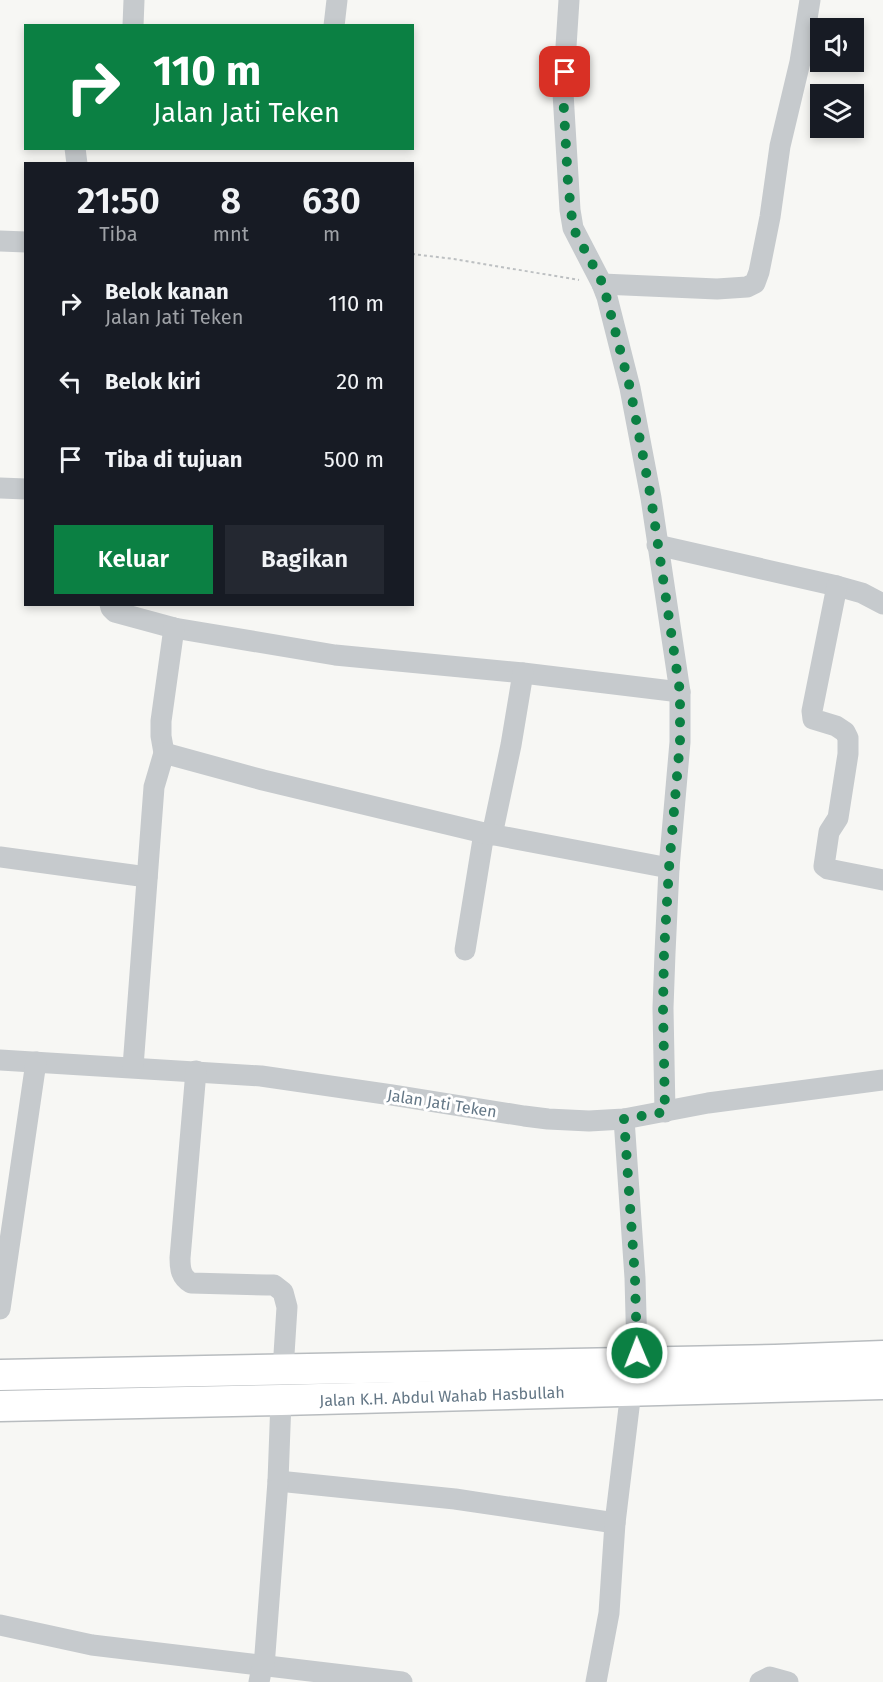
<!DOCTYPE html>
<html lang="id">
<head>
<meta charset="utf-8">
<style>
  :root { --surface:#171b24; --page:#242831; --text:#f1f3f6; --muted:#9ea1a6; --accent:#0b8043 }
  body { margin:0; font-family:"Fira Sans",sans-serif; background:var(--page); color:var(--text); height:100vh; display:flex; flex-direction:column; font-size:22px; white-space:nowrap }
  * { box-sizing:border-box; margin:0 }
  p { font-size:20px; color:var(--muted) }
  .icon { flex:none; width:33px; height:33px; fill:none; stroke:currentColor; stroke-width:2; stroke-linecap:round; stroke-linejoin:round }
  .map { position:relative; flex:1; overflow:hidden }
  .details { position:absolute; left:24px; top:162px; width:390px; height:444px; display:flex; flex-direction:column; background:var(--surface); border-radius:0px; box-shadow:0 3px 9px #0003 }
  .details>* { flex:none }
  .guide { position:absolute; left:24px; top:24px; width:390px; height:126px; border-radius:0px; box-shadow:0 3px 9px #0003; background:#0b8043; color:#fff; overflow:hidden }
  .controls { position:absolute; left:810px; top:18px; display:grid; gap:12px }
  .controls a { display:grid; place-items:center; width:54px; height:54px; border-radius:0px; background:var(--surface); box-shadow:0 3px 9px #0003; font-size:30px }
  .pin { position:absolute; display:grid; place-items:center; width:51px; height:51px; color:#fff; margin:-26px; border-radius:12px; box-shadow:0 3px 9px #0006 }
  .me { position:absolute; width:66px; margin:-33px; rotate:359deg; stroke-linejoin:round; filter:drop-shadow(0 0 4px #0008) }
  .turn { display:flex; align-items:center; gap:21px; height:126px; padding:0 30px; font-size:27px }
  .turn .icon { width:78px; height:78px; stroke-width:2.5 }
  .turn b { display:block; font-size:42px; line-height:51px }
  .eta { display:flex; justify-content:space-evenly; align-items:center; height:102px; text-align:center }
  .eta b { font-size:36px; font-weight:600; line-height:42px }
  .button { display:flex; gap:12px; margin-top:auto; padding:12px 30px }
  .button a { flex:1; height:69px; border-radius:0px; background:var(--accent); color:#fff; font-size:24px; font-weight:600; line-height:69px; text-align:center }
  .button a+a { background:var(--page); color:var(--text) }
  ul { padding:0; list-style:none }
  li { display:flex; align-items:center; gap:18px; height:78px; padding:0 30px }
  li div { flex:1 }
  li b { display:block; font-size:22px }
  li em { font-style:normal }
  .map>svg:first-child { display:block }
</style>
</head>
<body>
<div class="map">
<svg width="883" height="1682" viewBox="0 0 883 1682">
  <rect width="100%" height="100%" fill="#f7f7f4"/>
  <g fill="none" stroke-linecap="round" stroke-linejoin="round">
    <defs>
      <g id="highway">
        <polyline points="0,1375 775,1360 883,1356"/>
        <polyline points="0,1406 281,1400 883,1384"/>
      </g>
    </defs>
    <use href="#highway" stroke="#b8bcbf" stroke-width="33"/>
    <polyline stroke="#bdc0c2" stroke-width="2" stroke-dasharray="3 3" stroke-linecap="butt" points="412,254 454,259 579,280"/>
    <g stroke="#c6cacd" stroke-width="21">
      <polyline points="569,0 563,93 570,210 573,228 602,284 607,297 630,388 651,498 680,692 680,742 669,868 665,953 663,1008 665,1112"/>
      <polyline points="133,26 134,0"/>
      <polyline points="334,26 337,0"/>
      <polyline points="75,148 77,164"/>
      <polyline points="0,241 26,242"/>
      <polyline points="602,284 717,289 747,287 755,283 759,272 770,217 780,146 800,62 810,0"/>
      <polyline points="0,488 26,489"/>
      <polyline points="657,545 837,586 862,593 883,604"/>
      <polyline points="837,586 812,711 813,719 836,726 845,732 848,738 848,754 838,818 829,832 824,866 828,869 883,880"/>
      <polyline points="110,604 111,608 115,612 174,628 335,655 523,673 680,692"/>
      <polyline points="164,753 161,736 161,721 174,628"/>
      <polyline points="492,835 511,745 523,673"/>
      <polyline points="0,857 147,877"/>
      <polyline points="465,950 484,833"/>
      <polyline points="0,1060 261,1076 392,1095 524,1116 548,1119 589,1121 624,1119 708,1103 883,1080"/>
      <polyline points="133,1067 154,787 164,753 263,780 484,833 669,868"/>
      <path d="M196 1071 180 1258C180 1269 181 1277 191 1283L266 1285H274L283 1292 287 1307 283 1370"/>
      <polyline points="624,1119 635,1278 637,1353 635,1363"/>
      <polyline points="0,1309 36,1062"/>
      <polyline points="278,1481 455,1499 615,1523"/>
      <polyline points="0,1625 92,1645 402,1682"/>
      <polyline points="259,1682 261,1672 264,1667 278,1481 281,1400"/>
      <polyline points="596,1682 609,1613 615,1523 631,1391"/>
      <polyline points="760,1682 770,1677 788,1682"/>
    </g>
    <use href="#highway" stroke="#fff" stroke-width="30"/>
  </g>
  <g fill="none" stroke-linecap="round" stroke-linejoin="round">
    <polyline stroke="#0b8043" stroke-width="10" stroke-dasharray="0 18" points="565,72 563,93 568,183 573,228 603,284 630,388 651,498 680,692 680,742 669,868 664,953 663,1008 665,1112 624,1119 635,1278 637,1353"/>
  </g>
  <g text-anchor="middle" stroke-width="6" stroke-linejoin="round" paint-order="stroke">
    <g font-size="16" fill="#647786" stroke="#fff">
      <text transform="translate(442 1103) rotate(9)" y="6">Jalan Jati Teken</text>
      <text transform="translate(442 1396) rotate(-2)" y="6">Jalan K.H. Abdul Wahab Hasbullah</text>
    </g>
  </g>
</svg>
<div class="controls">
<a><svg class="icon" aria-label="sound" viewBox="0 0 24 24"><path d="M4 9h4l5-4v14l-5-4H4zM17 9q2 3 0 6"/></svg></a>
<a><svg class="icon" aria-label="layers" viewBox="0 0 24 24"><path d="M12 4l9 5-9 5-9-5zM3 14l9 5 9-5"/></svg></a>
</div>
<div class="pin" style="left:565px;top:72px;background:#d93025"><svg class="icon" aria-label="arrive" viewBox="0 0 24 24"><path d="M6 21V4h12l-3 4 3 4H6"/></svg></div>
<svg class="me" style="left:637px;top:1353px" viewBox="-20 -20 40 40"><circle r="17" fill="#0b8043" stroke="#fff" stroke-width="3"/><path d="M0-11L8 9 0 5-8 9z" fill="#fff"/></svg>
<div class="guide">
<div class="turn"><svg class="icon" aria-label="right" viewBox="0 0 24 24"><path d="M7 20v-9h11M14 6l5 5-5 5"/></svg><div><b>110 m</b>Jalan Jati Teken</div></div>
</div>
<section class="details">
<div class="eta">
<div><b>21:50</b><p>Tiba</p></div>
<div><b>8</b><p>mnt</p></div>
<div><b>630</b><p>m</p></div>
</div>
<ul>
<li><svg class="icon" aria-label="right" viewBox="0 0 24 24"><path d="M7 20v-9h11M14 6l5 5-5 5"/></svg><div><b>Belok kanan</b><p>Jalan Jati Teken</p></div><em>110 m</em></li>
<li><svg class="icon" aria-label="left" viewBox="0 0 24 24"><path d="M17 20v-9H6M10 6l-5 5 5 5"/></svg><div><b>Belok kiri</b></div><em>20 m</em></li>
<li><svg class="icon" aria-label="arrive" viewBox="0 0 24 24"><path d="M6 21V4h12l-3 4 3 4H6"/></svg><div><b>Tiba di tujuan</b></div><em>500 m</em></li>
</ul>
<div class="button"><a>Keluar</a><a>Bagikan</a></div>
</section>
</div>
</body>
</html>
